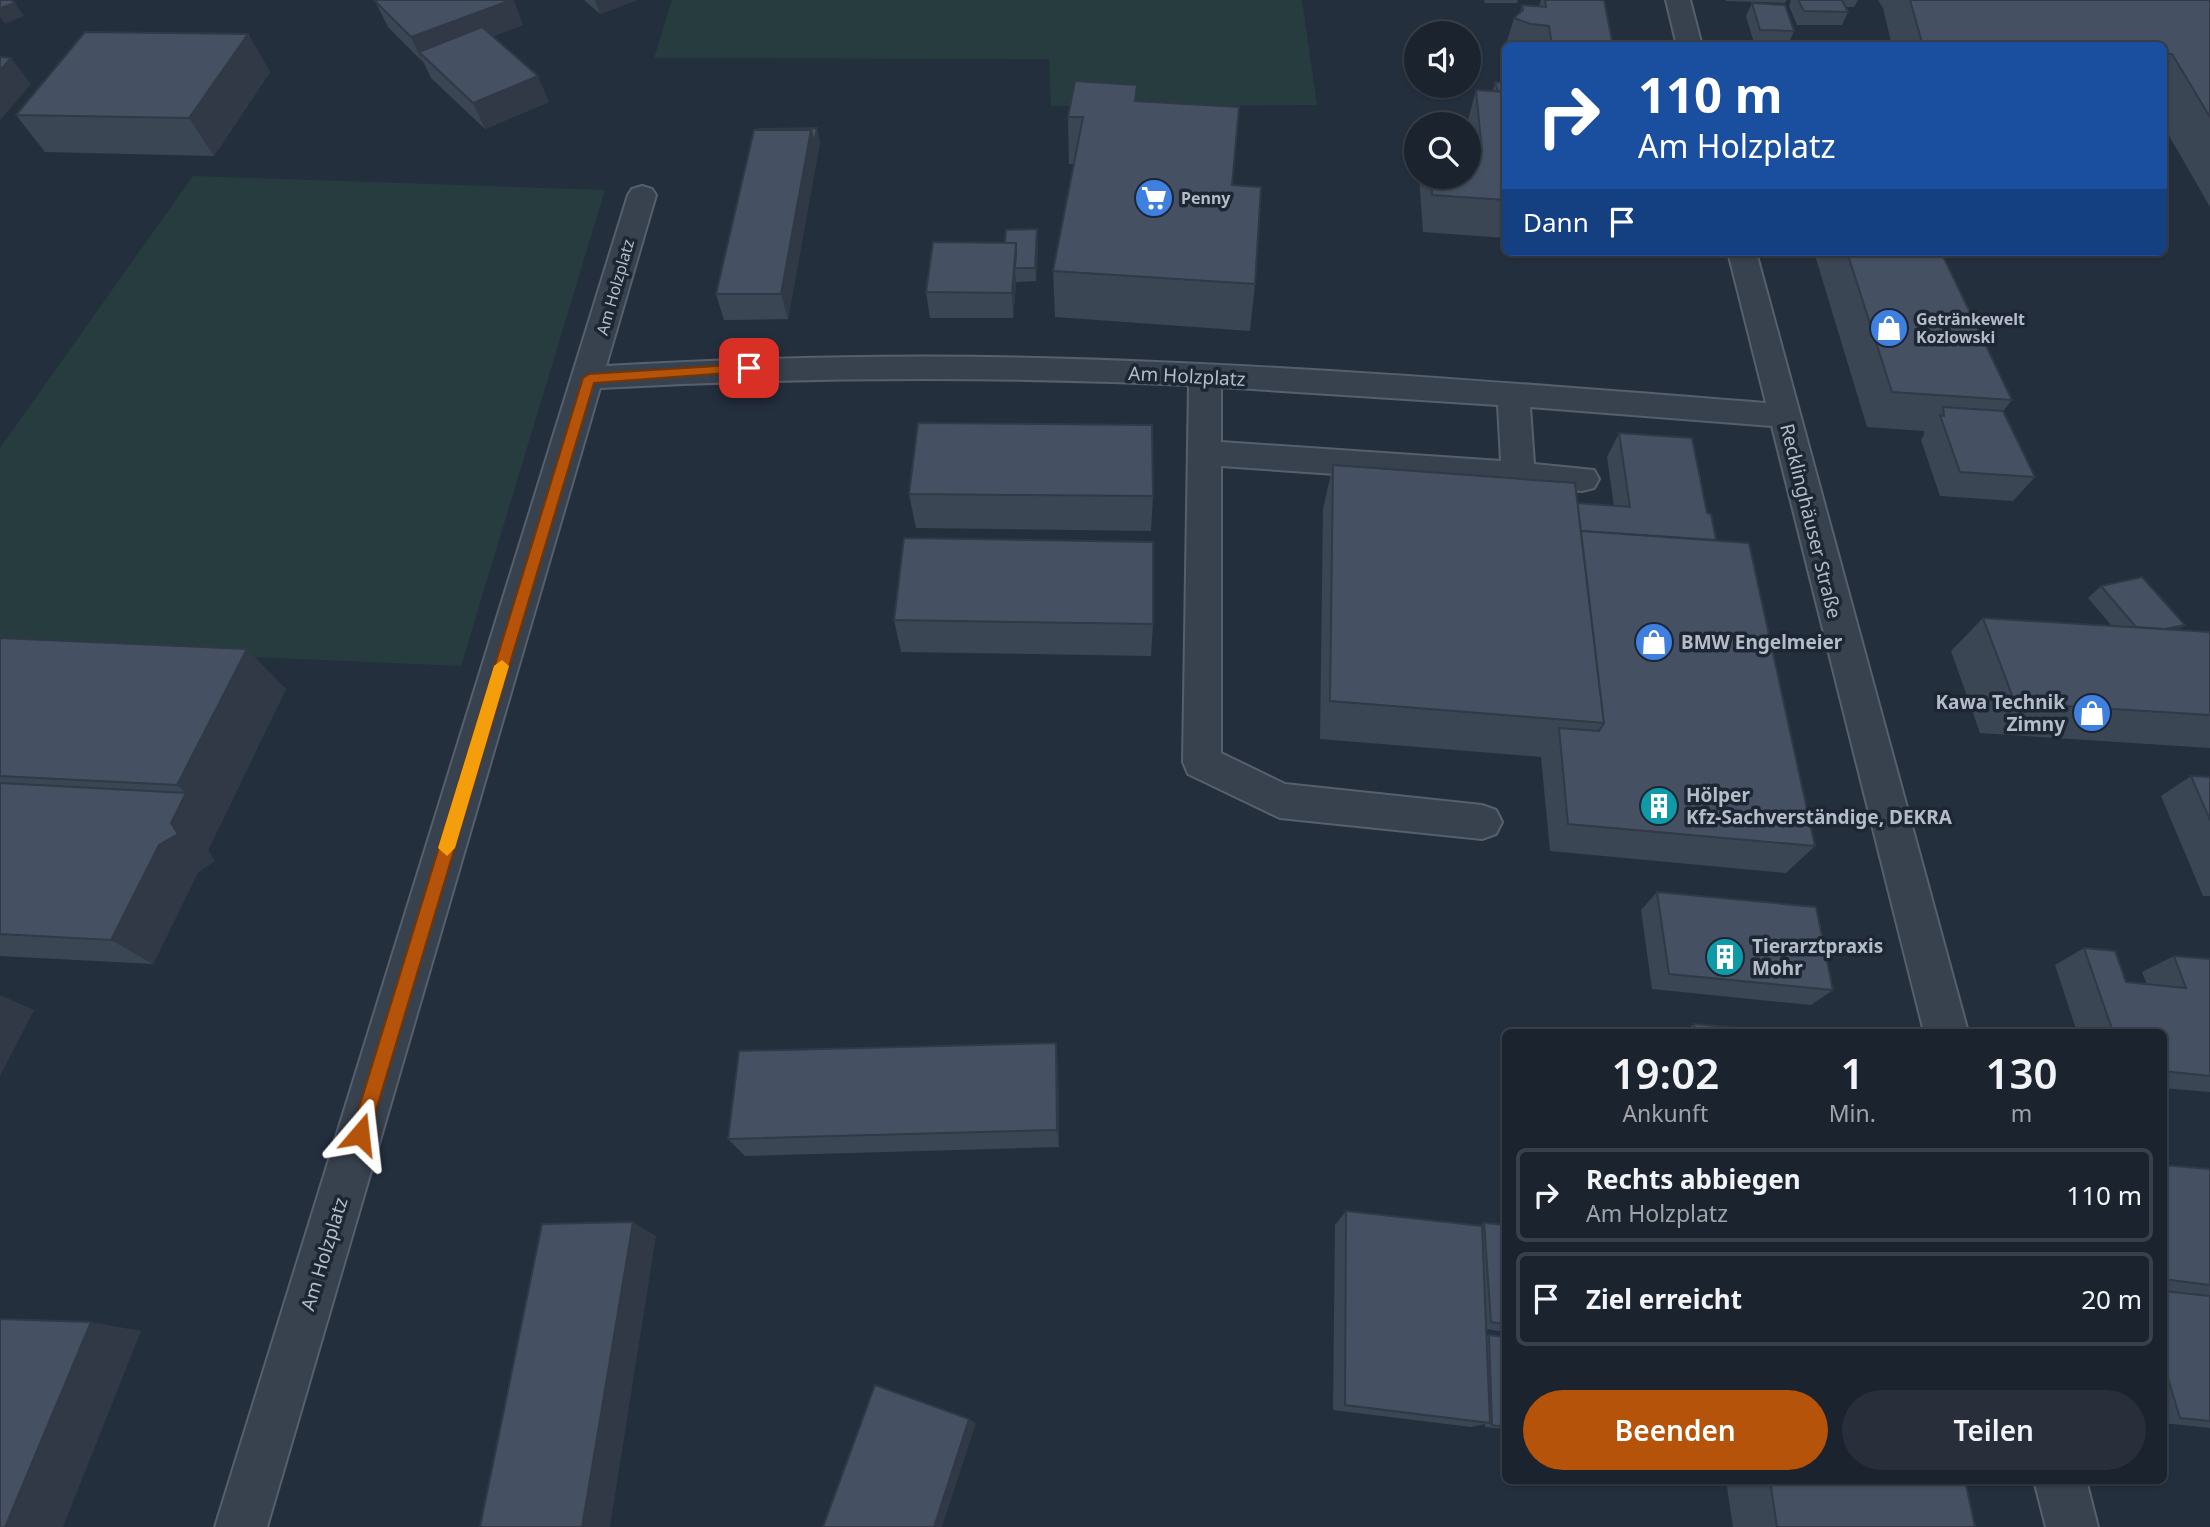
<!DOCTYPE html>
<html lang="de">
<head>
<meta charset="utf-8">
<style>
  :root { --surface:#1b232e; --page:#282f3a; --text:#f1f3f6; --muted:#a0a4aa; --line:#39404a; --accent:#b45309 }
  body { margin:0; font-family:"Noto Sans",sans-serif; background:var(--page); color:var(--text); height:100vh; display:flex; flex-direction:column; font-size:26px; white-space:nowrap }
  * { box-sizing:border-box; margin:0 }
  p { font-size:23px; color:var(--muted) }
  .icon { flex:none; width:38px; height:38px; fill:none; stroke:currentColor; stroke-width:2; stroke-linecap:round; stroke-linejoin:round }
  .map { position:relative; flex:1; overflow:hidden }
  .drawer { position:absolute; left:1502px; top:1029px; width:665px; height:455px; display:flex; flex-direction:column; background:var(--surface); border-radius:10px; box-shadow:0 2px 5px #0004,0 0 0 2px var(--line) }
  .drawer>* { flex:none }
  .hud { position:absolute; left:1502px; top:42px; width:665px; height:214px; border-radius:10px; box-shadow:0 2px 5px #0004,0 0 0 2px var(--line); background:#1a4fa0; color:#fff; overflow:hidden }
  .tools { position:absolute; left:1404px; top:21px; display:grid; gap:14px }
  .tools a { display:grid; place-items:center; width:77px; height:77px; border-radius:50%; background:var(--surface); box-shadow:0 2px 5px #0004,0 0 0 2px var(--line); font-size:35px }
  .pin { position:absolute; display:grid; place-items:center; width:60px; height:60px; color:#fff; margin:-30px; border-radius:14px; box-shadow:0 4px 10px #0006 }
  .me { position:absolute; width:77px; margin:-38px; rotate:17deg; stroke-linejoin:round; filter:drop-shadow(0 0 5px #0008) }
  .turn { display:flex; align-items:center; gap:24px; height:147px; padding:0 21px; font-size:32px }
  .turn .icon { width:91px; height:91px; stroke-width:2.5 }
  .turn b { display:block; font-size:49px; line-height:60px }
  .then { display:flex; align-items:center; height:66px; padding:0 21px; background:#0003; gap:14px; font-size:26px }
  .eta { display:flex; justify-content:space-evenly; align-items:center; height:119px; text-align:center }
  .eta b { font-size:42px; font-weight:600; line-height:49px }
  .cta { display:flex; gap:14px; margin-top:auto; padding:14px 21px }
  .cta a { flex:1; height:80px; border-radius:42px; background:var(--accent); color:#fff; font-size:28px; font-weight:600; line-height:80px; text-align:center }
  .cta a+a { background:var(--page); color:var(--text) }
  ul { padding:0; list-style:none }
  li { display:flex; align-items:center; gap:21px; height:94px; margin:0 14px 10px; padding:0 7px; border:4px solid var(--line); border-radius:10px }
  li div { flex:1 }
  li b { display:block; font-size:26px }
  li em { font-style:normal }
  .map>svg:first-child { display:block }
</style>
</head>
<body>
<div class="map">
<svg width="2210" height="1527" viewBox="0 0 2210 1527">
  <rect width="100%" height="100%" fill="#242f3e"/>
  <g fill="#263c3f">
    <polygon points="672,0 1302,0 1317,105 1051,106 1049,59 654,58"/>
    <polygon points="193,176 605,190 461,666 0,646 0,448"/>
  </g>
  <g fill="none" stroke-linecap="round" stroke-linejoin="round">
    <defs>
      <g id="minor">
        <polygon points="1666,0 1690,0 1702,46 1677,46"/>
        <path d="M642 186 652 189 656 195 606 366C750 358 894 354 1038 358 1281 364 1523 384 1766 403L1728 252H1756L1968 1032H1924L1772 426 1530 407 1534 464 1594 470 1599 479 1594 488 1582 491 1221 466V753L1285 784 1482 805 1496 810 1502 822 1496 834 1482 839 1280 818 1188 774 1183 762 1189 385C992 376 796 377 600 388L267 1527H215L628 195 632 189ZM1221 387 1498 405 1501 461 1221 442Z"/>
        <polygon points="2034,1480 2086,1480 2098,1527 2046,1527"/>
      </g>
    </defs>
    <use href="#minor" stroke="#565f6c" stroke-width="4"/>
    <use href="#minor" fill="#38414e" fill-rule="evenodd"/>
  </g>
  <g fill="#3b4654">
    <polygon points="584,0 637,0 600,14"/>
    <polygon points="1484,0 1518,0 1517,3 1485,3"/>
    <polygon points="1541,0 1604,0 1613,46 1510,46 1506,44 1514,18 1520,13 1522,5 1539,6"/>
    <polygon points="1726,0 1787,0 1785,3 1726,1"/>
    <polygon points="1791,0 1858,0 1854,7 1846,7 1848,12 1842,25 1797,25 1789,6"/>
    <polygon points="1878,0 2210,0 2210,207 2163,125 2163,46 1892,46 1883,8"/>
    <polygon points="375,1 523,25 493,36 549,102 485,129 431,78 424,63 388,27"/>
    <polygon points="1752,3 1794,31 1788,45 1754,43 1746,16"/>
    <polygon points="248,34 270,72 214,156 45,152 16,115"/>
    <polygon points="1495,82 1505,83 1505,238 1423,232 1419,177 1468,177 1468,124 1467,124 1476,90 1493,91"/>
    <polygon points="1137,101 1232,185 1255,284 1250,331 1055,317 1053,271 1074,164 1069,164 1068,117"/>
    <polygon points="817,128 820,142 788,319 724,320 716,294"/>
    <polygon points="1038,243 1036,281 1016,282 1013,318 930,318 926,292"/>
    <polygon points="1814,252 1941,252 2012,400 2003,411 2035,477 2013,501 1940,496 1921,440 1924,435 1924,431 1867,427"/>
    <polygon points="1619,433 1707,513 1815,846 1786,873 1550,851 1541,757 1320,739 1323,509 1333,465 1577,503 1614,506 1607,457"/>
    <polygon points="909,494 1153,496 1151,531 916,528"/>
    <polygon points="2101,586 2178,630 2210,632 2210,748 1980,733 1951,651 1983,618 2112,626 2088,598"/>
    <polygon points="894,620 1153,624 1151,656 901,652"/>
    <polygon points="0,638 286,689 208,850 215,861 198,872 153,964 0,956"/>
    <polygon points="2191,776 2210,777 2210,896 2203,896 2161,796"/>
    <polygon points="1657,892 1833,990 1811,1005 1652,989 1641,910"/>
    <polygon points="2084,948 2126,982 2147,984 2142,972 2174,956 2210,959 2210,1092 2163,1088 2163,1032 2077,1032 2055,965"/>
    <polygon points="1694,1024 1780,1032 1683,1032"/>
    <polygon points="1058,1064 1059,1147 745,1156 728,1139"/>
    <polygon points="2163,1165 2210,1169 2210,1428 2163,1423"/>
    <polygon points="1346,1211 1480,1226 1484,1223 1505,1225 1505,1332 1486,1329 1487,1336 1489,1335 1505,1337 1505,1429 1485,1427 1485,1424 1471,1427 1333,1410 1335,1225"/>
    <polygon points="1726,1480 1965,1480 1975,1527 1733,1527"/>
  </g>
  <g fill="#303945">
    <polygon points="511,0 514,0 523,25 428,61 419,52 423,63 411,37"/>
    <polygon points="595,0 637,0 600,14"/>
    <polygon points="15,3 24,16 5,24 0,17 0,8"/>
    <polygon points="248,34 270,72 214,156 189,118"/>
    <polygon points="11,58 31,84 0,120 0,70"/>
    <polygon points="538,76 549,102 485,129 473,103"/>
    <polygon points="817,128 820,142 788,319 781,294 811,130"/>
    <polygon points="1037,229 1038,243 1036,281 1035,268"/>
    <polygon points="1016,243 1017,268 1015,268 1016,282 1013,318 1012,293"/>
    <polygon points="2185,625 2171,636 2142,634"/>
    <polygon points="247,649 286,689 208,850 215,861 198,872 153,964 111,940 186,793 177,785"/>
    <polygon points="0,995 34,1010 0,1076"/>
    <polygon points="1056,1043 1058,1064 1059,1147 1057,1130"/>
    <polygon points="633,1222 656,1236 610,1527 582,1527"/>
    <polygon points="91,1322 141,1331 63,1527 5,1527"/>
    <polygon points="969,1419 976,1423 942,1527 934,1527"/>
  </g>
  <g fill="#455162" stroke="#303945" stroke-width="2">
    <polygon points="0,0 11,0 15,3 0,8"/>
    <polygon points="378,0 511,0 411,37 375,1"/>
    <polygon points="1545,0 1604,0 1613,46 1552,46 1549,26 1531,24 1514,18 1523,10 1522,5 1546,7"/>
    <polygon points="1798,0 1842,0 1848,12 1804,11"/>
    <polygon points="1910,0 2210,0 2210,117 2172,54 2163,54 2163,46 2077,46 2058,44 2059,46 1923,46"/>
    <polygon points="1752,3 1785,5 1794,31 1760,30"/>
    <polygon points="482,27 538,76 473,103 419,52"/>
    <polygon points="85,32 248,34 189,118 16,115"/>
    <polygon points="0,57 11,58 0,70"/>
    <polygon points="1075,81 1137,85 1135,101 1239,107 1232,185 1261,187 1255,284 1053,271 1083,117 1068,117"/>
    <polygon points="1495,82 1505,83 1505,92 1498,91"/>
    <polygon points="1476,90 1505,92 1505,200 1432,195 1431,177 1468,177 1468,141 1481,141"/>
    <polygon points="817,128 814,143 811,130 760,130 760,129"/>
    <polygon points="754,130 811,130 781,294 716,294"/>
    <polygon points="1037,229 1035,268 1015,268 1016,255 1016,243 1005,243 1006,230"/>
    <polygon points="933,242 1016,243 1012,293 926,292"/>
    <polygon points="1847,252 1941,252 2012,400 1892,392"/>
    <polygon points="1943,407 2003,411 2035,477 1960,472 1940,415 1944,416"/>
    <polygon points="918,423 1152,425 1153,496 909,494"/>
    <polygon points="1619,433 1692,438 1707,513 1711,514 1716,540 1581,531 1577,503 1630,507"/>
    <polygon points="1333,465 1575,483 1604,723 1330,701"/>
    <polygon points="1581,531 1749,543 1815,846 1568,824 1559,728 1599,731 1604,723"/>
    <polygon points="904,538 1153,542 1153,624 894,620"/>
    <polygon points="2142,577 2185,625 2165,629 2136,627 2101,586"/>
    <polygon points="1983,618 2210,632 2210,715 2015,703"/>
    <polygon points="0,638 247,649 177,785 0,776"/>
    <polygon points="2191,776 2210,777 2210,820"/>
    <polygon points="0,783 186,793 171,823 178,834 159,845 111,940 0,934"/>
    <polygon points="1657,892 1816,907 1833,990 1669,974"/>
    <polygon points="2084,948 2115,951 2126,982 2186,988 2174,956 2210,959 2210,1076 2163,1071 2163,1032 2113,1032"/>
    <polygon points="1694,1024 1780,1032 1695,1032"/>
    <polygon points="1056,1043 1057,1130 728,1139 739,1051"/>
    <polygon points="2163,1165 2210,1169 2210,1285 2163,1279"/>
    <polygon points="1346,1211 1482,1226 1490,1423 1345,1405"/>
    <polygon points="633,1222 582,1527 480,1527 542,1224"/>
    <polygon points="1484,1223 1505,1225 1505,1324 1491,1322"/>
    <polygon points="2163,1291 2210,1296 2210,1421 2180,1418 2163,1362"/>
    <polygon points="0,1319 91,1322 5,1527 0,1527"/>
    <polygon points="1489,1335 1505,1337 1505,1427 1492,1425"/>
    <polygon points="875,1385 969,1419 934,1527 823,1527"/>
    <polygon points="1770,1480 1965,1480 1975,1527 1777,1527"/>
  </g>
  <polygon fill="#b45309" stroke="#753606" stroke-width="2" points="749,364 754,365 754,371 594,383 369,1134 367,1141 360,1144 353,1141 351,1134 583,378 589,374"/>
  <polygon fill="#f59e0b" points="502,660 509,666 455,848 447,856 438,848 494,666"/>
  <defs>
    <symbol id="supermarket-disc" viewBox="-11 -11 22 22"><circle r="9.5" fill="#3f7fe0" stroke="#1d2633"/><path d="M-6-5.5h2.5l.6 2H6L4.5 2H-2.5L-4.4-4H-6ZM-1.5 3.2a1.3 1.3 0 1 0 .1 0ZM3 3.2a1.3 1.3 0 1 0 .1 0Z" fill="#fff"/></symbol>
    <symbol id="shop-disc" viewBox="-11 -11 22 22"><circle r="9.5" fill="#3f7fe0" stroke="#1d2633"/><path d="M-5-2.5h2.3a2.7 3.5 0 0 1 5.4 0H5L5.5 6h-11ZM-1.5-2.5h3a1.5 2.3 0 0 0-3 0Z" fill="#fff"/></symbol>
    <symbol id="building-disc" viewBox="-11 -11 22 22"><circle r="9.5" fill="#0f9aa8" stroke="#1d2633"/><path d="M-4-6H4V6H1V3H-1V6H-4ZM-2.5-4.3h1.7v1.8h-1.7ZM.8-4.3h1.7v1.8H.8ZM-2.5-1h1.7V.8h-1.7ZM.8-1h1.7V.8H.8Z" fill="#fff"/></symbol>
  </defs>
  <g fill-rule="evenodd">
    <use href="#supermarket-disc" x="1132" y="176" width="44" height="44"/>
    <use href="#shop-disc" x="1867" y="306" width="44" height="44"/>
    <use href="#shop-disc" x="1632" y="620" width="44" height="44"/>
    <use href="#shop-disc" x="2070" y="691" width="44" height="44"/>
    <use href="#building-disc" x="1637" y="784" width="44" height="44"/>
    <use href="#building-disc" x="1703" y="935" width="44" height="44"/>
  </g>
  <g text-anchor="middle" stroke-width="7" stroke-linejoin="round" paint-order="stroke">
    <g font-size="16" font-weight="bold" fill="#b4bcc9" stroke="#1d2633" text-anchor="start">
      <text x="1181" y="204">Penny</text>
      <text x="1916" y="325">Getränkewelt<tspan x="1916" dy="18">Kozlowski</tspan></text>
    </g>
    <g font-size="16" fill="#b4bcc9" stroke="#1d2633">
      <text transform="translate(615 287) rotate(-74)" y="6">Am Holzplatz</text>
    </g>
    <g font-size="19" fill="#b4bcc9" stroke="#1d2633">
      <text transform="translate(1187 376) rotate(3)" y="7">Am Holzplatz</text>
      <text transform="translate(1811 521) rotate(76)" y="7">Recklinghäuser Straße</text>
      <text transform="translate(324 1254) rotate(-73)" y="7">Am Holzplatz</text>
    </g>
    <g font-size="19" font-weight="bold" fill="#b4bcc9" stroke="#1d2633" text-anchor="start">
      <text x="1681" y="649">BMW Engelmeier</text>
      <text x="2065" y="709" text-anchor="end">Kawa Technik<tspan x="2065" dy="22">Zimny</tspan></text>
      <text x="1686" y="802">Hölper<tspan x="1686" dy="22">Kfz-Sachverständige, DEKRA</tspan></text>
      <text x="1752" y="953">Tierarztpraxis<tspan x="1752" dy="22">Mohr</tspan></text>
    </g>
  </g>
</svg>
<div class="tools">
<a><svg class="icon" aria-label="sound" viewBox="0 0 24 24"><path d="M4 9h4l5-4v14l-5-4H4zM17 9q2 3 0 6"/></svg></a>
<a><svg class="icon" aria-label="search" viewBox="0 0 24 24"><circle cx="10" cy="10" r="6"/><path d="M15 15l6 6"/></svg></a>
</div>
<div class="pin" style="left:749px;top:368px;background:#d93025"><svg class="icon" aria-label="arrive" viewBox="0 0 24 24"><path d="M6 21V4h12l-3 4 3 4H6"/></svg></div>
<svg class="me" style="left:360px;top:1134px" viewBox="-20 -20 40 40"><path d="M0-17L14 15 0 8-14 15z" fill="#b45309" stroke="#fff" stroke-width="4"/></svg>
<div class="hud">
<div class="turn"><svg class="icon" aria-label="right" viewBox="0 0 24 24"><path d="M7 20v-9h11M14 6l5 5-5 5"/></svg><div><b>110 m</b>Am Holzplatz</div></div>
<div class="then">Dann<svg class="icon" aria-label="arrive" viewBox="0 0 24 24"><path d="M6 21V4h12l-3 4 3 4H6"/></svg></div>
</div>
<section class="drawer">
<div class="eta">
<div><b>19:02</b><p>Ankunft</p></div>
<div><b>1</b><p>Min.</p></div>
<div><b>130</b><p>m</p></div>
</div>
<ul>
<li><svg class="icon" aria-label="right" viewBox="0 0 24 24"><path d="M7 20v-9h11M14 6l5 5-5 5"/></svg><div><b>Rechts abbiegen</b><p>Am Holzplatz</p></div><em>110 m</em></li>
<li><svg class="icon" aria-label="arrive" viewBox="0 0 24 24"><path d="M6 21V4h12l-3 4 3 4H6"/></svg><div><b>Ziel erreicht</b></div><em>20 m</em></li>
</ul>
<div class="cta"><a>Beenden</a><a>Teilen</a></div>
</section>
</div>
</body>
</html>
